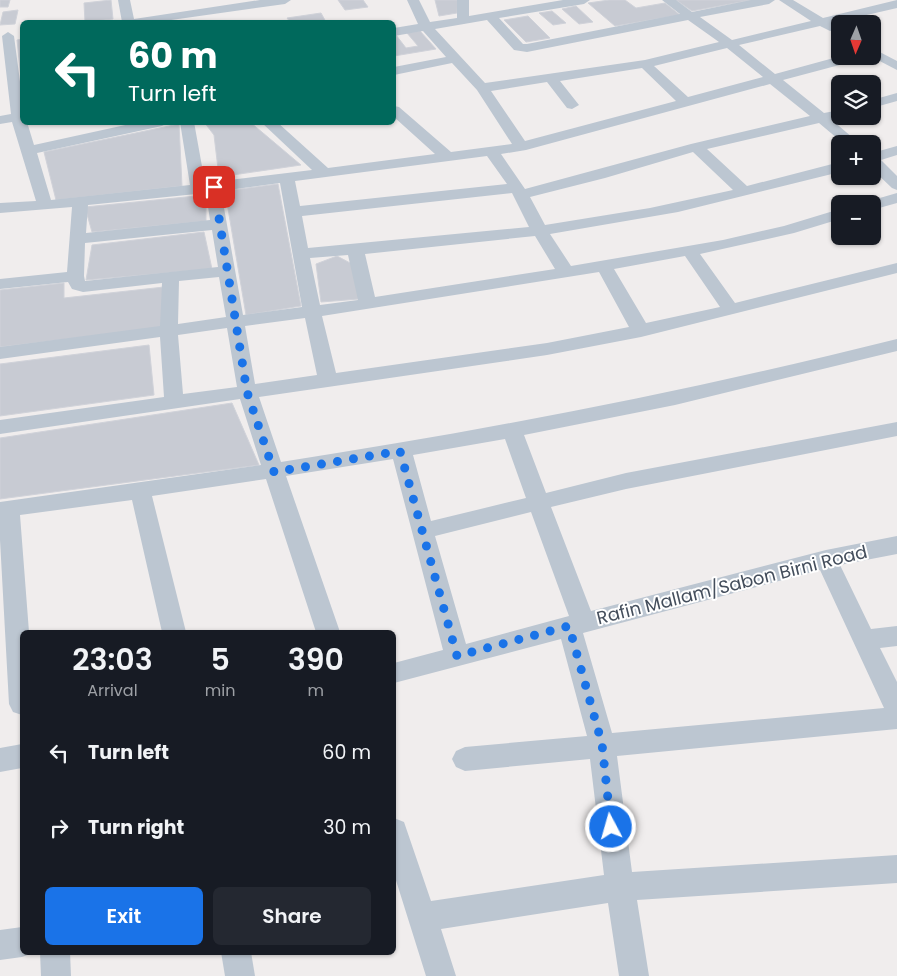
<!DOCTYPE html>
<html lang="en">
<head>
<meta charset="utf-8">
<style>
  :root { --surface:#171b24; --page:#242831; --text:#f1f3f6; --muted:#9ea1a6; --accent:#1a73e8 }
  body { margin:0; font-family:Poppins,sans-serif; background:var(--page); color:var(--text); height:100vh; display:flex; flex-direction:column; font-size:19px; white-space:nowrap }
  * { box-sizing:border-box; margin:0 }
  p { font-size:16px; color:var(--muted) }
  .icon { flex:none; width:28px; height:28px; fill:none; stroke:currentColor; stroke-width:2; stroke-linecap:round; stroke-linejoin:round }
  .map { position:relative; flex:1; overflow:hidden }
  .details { position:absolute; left:20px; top:630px; width:376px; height:325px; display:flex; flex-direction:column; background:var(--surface); border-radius:8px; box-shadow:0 1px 4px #0004 }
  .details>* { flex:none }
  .guide { position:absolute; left:20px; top:20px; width:376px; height:105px; border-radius:8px; box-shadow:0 1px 4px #0004; background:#00695c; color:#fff; overflow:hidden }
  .needle { width:32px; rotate:182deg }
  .fabs { position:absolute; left:831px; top:15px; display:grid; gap:10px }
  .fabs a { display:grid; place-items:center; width:50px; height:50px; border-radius:8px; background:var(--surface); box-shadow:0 1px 4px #0004; font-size:25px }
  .pin { position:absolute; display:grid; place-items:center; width:42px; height:42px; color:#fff; margin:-21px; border-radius:10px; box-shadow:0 2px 8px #0006 }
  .me { position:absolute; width:55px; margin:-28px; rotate:354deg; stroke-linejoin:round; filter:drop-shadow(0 0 4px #0008) }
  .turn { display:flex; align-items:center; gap:18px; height:105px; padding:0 25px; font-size:22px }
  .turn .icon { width:65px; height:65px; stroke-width:2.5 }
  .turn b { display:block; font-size:35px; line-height:42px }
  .eta { display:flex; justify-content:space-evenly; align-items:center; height:85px; text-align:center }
  .eta b { font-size:30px; font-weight:600; line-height:35px }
  .button { display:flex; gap:10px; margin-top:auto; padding:10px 25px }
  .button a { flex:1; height:58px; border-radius:8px; background:var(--accent); color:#fff; font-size:20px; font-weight:600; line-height:58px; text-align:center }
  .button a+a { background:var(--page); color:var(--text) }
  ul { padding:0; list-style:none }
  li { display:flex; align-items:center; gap:15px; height:75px; padding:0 25px }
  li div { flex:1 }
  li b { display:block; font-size:19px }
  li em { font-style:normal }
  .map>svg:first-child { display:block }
</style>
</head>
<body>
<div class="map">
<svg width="897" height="976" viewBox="0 0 897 976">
  <rect width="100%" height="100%" fill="#f0eded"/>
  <g fill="#c8cbd3" stroke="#d0d2d9">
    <polygon points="0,0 10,0 8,7 0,7"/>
    <polygon points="111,0 113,19 85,22 84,3"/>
    <polygon points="338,0 363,0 368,7 345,10"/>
    <polygon points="435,0 458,0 457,13 439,16"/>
    <polygon points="609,0 625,0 636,8 665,3 680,15 615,26 588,3"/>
    <polygon points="676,0 752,0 692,11"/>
    <polygon points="576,6 593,22 579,24 562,9"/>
    <polygon points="18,10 15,24 0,25 3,12"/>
    <polygon points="552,11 566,23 553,25 539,13"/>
    <polygon points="321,13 326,22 290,22 287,18"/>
    <polygon points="528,16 550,38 526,42 504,20"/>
    <polygon points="420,31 436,49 394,56 394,36 396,35 406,48 418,46 407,33"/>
    <polygon points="22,39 22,87 17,40"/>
    <polygon points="204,122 250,122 301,165 219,177 214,135"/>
    <polygon points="179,124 182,186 56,200 44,152"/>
    <polygon points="278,184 301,306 246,315 225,191"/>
    <polygon points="206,195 206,221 92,232 85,207"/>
    <polygon points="204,232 212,269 86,280 92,245"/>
    <polygon points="337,256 352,264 359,299 321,302 316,264"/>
    <polygon points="64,283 64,298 164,287 161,328 0,347 0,290"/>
    <polygon points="149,345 154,395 0,416 0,364"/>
    <polygon points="232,403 259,465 0,499 0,438"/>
  </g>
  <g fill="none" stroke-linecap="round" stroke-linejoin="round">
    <g fill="#bcc6d1" fill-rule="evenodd">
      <polygon points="118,0 130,0 134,19 260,0 291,0 285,4 157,22 122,22"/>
      <path d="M407 0H419L430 22 457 18V0H469V16L563 0H590L584 4 499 18 523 44H527L680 14 662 0H676L692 12 751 0H775L769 4 700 17 732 40 811 21 779 0H793L823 18 897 0V8L832 23 836 27 834 30 830 31 820 26 739 45 775 74 841 56H863L862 59 783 80 824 113 840 110V116L845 117 832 120 860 144H844L819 123 707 149 747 186 840 162V172L678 212 550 234 571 266 723 240 784 226 840 209V219L794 233 700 254 735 303 897 263V273L641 337 547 355 259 397 281 462C489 430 693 390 897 339V351L675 405 524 435 546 493 626 473 897 422V436L626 489 551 507 591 611 826 550 897 536V554L840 565 871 629 897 626V646L880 648 897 682V729L617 756 632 872 897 855V883L637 900 649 976H619L608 903 441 929 456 976H426L394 874V818L404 822 431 901 604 875 590 759 465 771 456 767 452 759 456 751 465 747 587 736 561 639 394 683V663L443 650 393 459 286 476 340 632H316L266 479 152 496 186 632H162L132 500 20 515 29 632H22V715L13 712 9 704 0 540V502L261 465 240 399 0 434V420L164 397 160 337 0 359V347L160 326 162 283 83 292 72 289 68 282 0 289V279L67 272 72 207 0 213V203L36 201 12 122 0 124V116L11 114 2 36 8 32 14 36 22 97V122H27L34 145 139 122H169L162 126 37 153 51 200 190 185 180 122H194L205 183 312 170 261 122H277L328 168 435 154 394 117V106L399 107 451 152 512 144 477 90 452 63 394 75V67L446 57 423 31 394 36V28L418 24ZM487 20 514 50 527 52 688 20 719 42 645 60 485 83 435 29ZM727 48 763 77 688 97 654 66ZM642 68 676 101 525 141 491 91 547 82 567 108 572 109 579 105 560 81ZM770 84 810 116 691 144 525 189 501 154 526 150ZM693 152 733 190 650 208 545 225 530 197 605 178ZM487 156 507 184 300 206 295 181ZM280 183 302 307 243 315 221 191ZM206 193 210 220 86 233 88 205ZM512 193 529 227 308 248 302 216ZM212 230 218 267 85 281 84 276 85 243ZM535 236 555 269 375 297 365 254ZM348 255 358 300 320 305 310 258ZM685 256 720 307 646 323 614 269ZM599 272 629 327 547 343 336 373 322 316ZM219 277 226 317 178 324 179 281ZM305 318 317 375 255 384 245 326ZM227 328 237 387 183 394 178 335ZM505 439 526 498 431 521 413 455ZM531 512 569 616 466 644 435 536ZM820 570 884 708 612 733 583 633Z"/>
      <polygon points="872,48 897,61 897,70 870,56 872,56"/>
      <polygon points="897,93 897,101 872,108 872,100"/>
      <polygon points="897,146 897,155 881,160 897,176 897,190 892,188 872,169 872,153"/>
      <polygon points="897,193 897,203 872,210 872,204 865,204 866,202"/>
      <polygon points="22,744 22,768 0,772 0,748"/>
      <polygon points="22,927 22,952 33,953 22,957 0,960 0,930"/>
      <polygon points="40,952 70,952 71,976 41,976"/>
      <polygon points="221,952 251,952 255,976 225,976"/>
    </g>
  </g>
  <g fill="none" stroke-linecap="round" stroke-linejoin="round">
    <polyline stroke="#1a73e8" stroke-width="9" stroke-dasharray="0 16.2" points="214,187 247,392 274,472 400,451 457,656 569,626 602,744 611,827"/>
  </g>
  <g text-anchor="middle" stroke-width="4" stroke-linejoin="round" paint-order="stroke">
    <g font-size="18" fill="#444e5c" stroke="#fff">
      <text transform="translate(732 585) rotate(-14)" y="6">Rafin Mallam/Sabon Birni Road</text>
    </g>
  </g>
</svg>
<div class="fabs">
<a><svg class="needle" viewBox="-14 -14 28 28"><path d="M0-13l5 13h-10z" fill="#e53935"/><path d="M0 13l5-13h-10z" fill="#9ea1a6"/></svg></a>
<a><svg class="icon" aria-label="layers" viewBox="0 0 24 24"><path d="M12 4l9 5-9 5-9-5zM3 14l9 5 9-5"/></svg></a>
<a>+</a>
<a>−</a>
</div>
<div class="pin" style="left:214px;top:187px;background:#d93025"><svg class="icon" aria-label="arrive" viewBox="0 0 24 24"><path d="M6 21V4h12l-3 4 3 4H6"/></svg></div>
<svg class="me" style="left:611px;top:827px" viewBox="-20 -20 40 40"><circle r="17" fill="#1a73e8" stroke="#fff" stroke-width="3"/><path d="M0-11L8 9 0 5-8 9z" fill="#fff"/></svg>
<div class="guide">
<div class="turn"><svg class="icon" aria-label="left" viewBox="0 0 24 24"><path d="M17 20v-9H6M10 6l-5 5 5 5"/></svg><div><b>60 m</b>Turn left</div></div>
</div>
<section class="details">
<div class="eta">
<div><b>23:03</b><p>Arrival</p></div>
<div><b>5</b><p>min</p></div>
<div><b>390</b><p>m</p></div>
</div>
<ul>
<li><svg class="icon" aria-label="left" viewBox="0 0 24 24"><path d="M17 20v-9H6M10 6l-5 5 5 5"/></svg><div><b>Turn left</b></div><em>60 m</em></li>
<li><svg class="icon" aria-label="right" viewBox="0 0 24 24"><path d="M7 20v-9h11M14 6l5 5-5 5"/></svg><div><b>Turn right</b></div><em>30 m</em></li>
</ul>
<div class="button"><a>Exit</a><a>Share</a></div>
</section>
</div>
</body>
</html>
